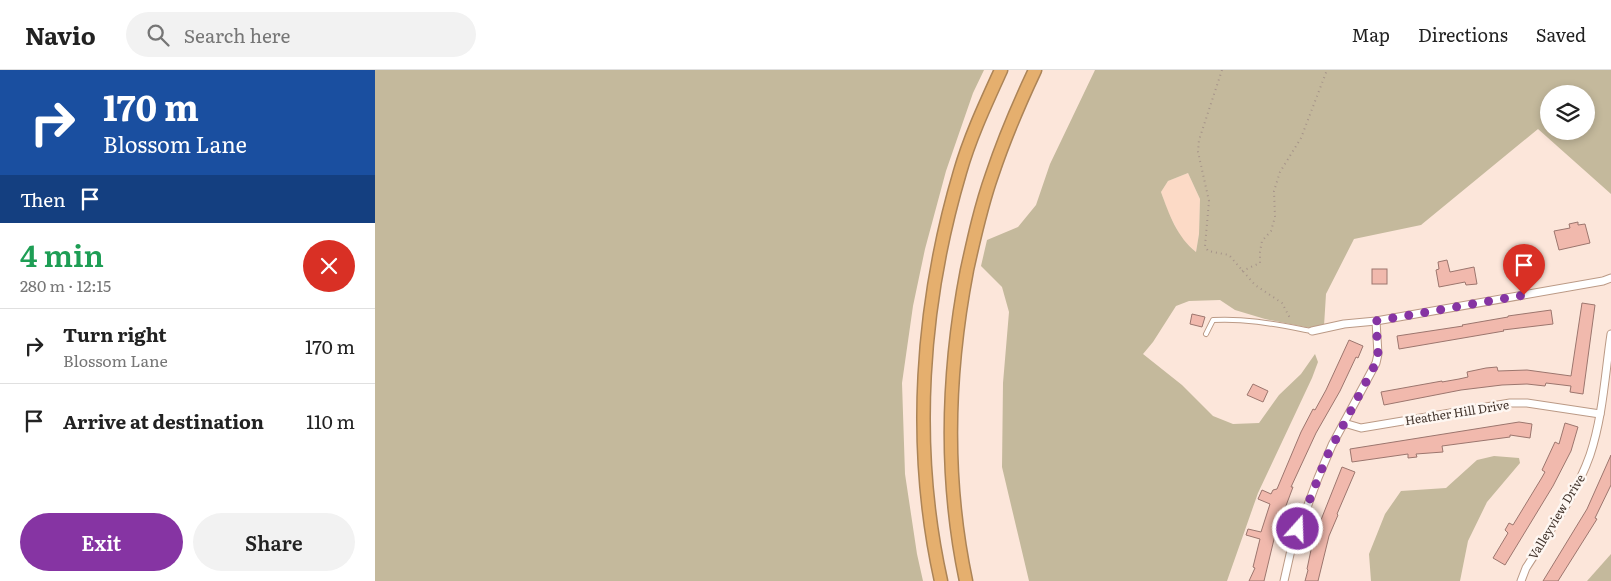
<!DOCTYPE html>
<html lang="en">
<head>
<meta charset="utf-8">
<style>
  :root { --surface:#fff; --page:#f2f2f2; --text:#222; --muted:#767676; --line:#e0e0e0; --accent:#8634a3 }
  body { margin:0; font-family:Literata,serif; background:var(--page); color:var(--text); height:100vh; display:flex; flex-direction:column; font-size:19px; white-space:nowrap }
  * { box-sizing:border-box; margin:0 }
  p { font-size:16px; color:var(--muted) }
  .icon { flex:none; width:28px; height:28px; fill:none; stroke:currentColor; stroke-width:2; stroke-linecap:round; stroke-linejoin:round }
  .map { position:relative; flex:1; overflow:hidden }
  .drawer { display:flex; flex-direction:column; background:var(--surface); width:375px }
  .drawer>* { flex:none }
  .top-card { background:#1a4fa0; color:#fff; overflow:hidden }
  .fabs { position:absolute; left:1165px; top:15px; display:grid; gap:10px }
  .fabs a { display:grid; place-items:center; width:55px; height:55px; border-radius:50%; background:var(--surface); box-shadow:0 2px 8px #0003; font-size:25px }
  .pin { position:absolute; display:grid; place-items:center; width:42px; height:42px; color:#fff; margin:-51px -21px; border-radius:50% 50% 50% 0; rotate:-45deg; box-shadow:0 0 5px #0007 }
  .pin .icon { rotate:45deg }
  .me { position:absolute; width:55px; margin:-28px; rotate:20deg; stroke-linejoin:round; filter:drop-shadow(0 0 4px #0008) }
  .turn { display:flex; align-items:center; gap:18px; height:105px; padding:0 20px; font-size:22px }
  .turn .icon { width:65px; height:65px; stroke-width:2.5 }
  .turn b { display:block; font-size:35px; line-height:42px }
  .then { display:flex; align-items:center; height:48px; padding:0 20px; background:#0003; gap:10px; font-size:19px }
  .round { display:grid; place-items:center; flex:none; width:52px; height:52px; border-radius:26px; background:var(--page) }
  .headline { display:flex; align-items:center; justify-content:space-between; height:85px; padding:0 20px }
  h1 { font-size:30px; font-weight:600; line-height:38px; color:#1e9e55 }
  .button { display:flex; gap:10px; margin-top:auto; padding:10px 20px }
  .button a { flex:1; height:58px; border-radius:30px; background:var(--accent); color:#fff; font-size:20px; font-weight:600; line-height:58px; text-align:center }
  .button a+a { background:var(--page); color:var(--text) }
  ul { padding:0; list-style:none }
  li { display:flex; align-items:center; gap:15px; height:75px; padding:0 20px; border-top:1px solid var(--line) }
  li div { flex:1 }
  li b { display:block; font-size:19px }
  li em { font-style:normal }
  header { display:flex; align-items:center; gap:30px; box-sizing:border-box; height:70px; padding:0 25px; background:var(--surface); border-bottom:1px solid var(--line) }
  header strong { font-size:24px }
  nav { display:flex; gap:28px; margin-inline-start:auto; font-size:18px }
  .search { width:350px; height:45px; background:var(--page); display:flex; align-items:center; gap:12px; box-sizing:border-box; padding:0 18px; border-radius:28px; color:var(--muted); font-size:19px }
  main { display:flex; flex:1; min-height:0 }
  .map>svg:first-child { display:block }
</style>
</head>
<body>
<header>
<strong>Navio</strong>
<div class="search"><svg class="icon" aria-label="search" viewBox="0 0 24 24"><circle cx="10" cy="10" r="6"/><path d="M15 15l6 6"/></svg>Search here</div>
<nav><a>Map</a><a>Directions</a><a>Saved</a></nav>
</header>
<main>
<section class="drawer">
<div class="top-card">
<div class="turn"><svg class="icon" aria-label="right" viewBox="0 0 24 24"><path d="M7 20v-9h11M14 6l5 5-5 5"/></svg><div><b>170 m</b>Blossom Lane</div></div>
<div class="then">Then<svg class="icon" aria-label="arrive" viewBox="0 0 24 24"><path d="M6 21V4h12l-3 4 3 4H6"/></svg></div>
</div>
<div class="headline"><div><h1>4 min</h1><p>280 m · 12:15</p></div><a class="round" style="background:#d93025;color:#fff"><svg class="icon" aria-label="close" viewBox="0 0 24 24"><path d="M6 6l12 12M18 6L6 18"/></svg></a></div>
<ul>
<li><svg class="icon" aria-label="right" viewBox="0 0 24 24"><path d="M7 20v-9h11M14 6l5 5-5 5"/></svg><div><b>Turn right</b><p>Blossom Lane</p></div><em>170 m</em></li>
<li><svg class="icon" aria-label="arrive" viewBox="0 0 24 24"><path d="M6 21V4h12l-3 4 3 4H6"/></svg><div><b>Arrive at destination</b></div><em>110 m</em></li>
</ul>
<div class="button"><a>Exit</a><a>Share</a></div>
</section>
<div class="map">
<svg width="1236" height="511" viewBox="0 0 1236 511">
  <rect width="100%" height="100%" fill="#fce6da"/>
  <polygon fill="#fcdac6" points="813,103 825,129 824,164 821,182 807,169 793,142 786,122 793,111"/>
  <g fill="#c4b99c" fill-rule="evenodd">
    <polygon points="0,0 609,0 598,23 571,101 550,179 538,236 527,313 530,404 542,484 548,511 0,511"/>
    <path d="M720 0H1236V124L1163 59 1046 155 979 169 951 224 949 256 935 258 890 249 860 240 845 230 814 231 801 236 778 272 768 284 807 315 838 346 858 354 884 353 904 325 926 304 940 284 943 292 937 308 883 423 852 511H654L627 397 628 313 634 242 627 217 606 196 612 170 643 157 661 135 675 94ZM1174 24H1211V61H1174ZM813 103 825 129 824 164 821 182C802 167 794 144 786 122L793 111Z"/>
    <polygon points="1119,386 1144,388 1145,393 1112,432 1093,471 1085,511 996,511 994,484 1010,444 1026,421 1071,418 1102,390"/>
    <polygon points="1236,484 1236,511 1212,511"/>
  </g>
  <g fill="#f1b9ad" stroke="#9c766e">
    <polygon points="1203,152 1203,155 1210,154 1215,173 1184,180 1179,161 1195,158 1194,154"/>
    <polygon points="1072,190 1075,202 1099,197 1102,214 1091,215 1090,212 1064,217 1061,200 1064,199 1063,192"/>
    <rect x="997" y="199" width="15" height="15"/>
    <polygon points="1207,233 1220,235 1208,324 1195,322 1196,316 1171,313 1170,316 1152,314 1127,315 1086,320 1009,335 1006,322 1067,311 1067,312 1084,309 1093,307 1092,302 1111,298 1122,297 1123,301 1152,300 1196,306"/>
    <polygon points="1176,240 1178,254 1128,260 1129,261 1024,279 1022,266 1088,256 1087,255 1133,247 1133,246"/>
    <polygon points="817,244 830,247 827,257 815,254"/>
    <polygon points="974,270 988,276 983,288 981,287 965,321 941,363 916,417 918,417 900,465 889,511 874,511 880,498 878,497 885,469 871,465 873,459 886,462 895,434 883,429 887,420 896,424 898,420 902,419 926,362 938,339 940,340 951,320"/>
    <polygon points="878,314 893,321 888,332 872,325"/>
    <polygon points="1144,352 1157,354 1155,368 1135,365 1135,367 1067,376 1068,382 1041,384 1042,387 1033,388 1033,384 977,392 975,379"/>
    <polygon points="1190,353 1203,357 1196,381 1178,416 1130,495 1118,488 1133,463 1130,460 1134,453 1138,455 1166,409 1170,402 1167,400 1180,372 1184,374"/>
    <polygon points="1236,385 1236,415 1220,448 1222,449 1183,511 1168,511 1212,439"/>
    <polygon points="967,397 980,402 962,444 963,445 954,466 943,511 930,511 933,500 932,499 936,480 940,465"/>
  </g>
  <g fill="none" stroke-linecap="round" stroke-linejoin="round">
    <defs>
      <path id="service" d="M831 264 838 250C872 248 904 255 937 261"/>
      <g id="minor">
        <polyline points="937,261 969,254 1001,251 1228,211 1236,208"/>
        <polyline points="969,353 986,358 1135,333 1152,333 1225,344"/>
        <polyline points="909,511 916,480 943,408 957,375 1001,293 1003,284 1001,251"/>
        <path d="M1146 511 1151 498C1174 462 1201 425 1215 385 1228 346 1230 304 1236 264"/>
      </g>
      <g id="motorway">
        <path d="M566 511C536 376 546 234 585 102 595 67 611 33 626 0"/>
        <path d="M591 511C569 407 572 304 592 200 599 168 606 136 617 105 629 69 644 34 660 0"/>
      </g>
    </defs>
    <use href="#service" stroke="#bb9a86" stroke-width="6"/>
    <use href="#minor" stroke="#bb9a86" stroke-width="9"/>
    <use href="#motorway" stroke="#ac8457" stroke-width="15"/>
    <g stroke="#a6948a" stroke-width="2" stroke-dasharray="1 4" stroke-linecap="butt">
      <polyline points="847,0 824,70 823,82 834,131 830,176 833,181 854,185 880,215 907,233 916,250"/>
      <polyline points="867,201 885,193 885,182 887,171 896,161 900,147 899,121 905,102 926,68 952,0"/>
    </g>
    <use href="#service" stroke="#fff" stroke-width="4"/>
    <use href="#minor" stroke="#fff" stroke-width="7"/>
    <use href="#motorway" stroke="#e5af6e" stroke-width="12"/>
  </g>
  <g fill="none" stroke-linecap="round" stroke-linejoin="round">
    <polyline stroke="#8634a3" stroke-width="9" stroke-dasharray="0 16.2" points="923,459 952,386 1001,293 1003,284 1001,251 1149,225"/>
  </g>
  <g text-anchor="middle" stroke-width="5" stroke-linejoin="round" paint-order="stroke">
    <g font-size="12" fill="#41332b" stroke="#fef7f2">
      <text transform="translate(1082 343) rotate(-9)" y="4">Heather Hill Drive</text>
      <text transform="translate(1182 447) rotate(-59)" y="4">Valleyview Drive</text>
    </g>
  </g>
</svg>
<div class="fabs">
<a><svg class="icon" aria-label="layers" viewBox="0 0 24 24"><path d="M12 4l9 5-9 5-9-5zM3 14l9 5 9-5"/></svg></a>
</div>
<div class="pin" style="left:1149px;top:225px;background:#d93025"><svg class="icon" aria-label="arrive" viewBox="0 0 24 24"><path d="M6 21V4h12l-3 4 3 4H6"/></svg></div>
<svg class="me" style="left:923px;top:459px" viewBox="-20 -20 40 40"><circle r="17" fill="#8634a3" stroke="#fff" stroke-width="3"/><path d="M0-11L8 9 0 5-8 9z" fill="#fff"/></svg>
</div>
</main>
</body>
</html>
